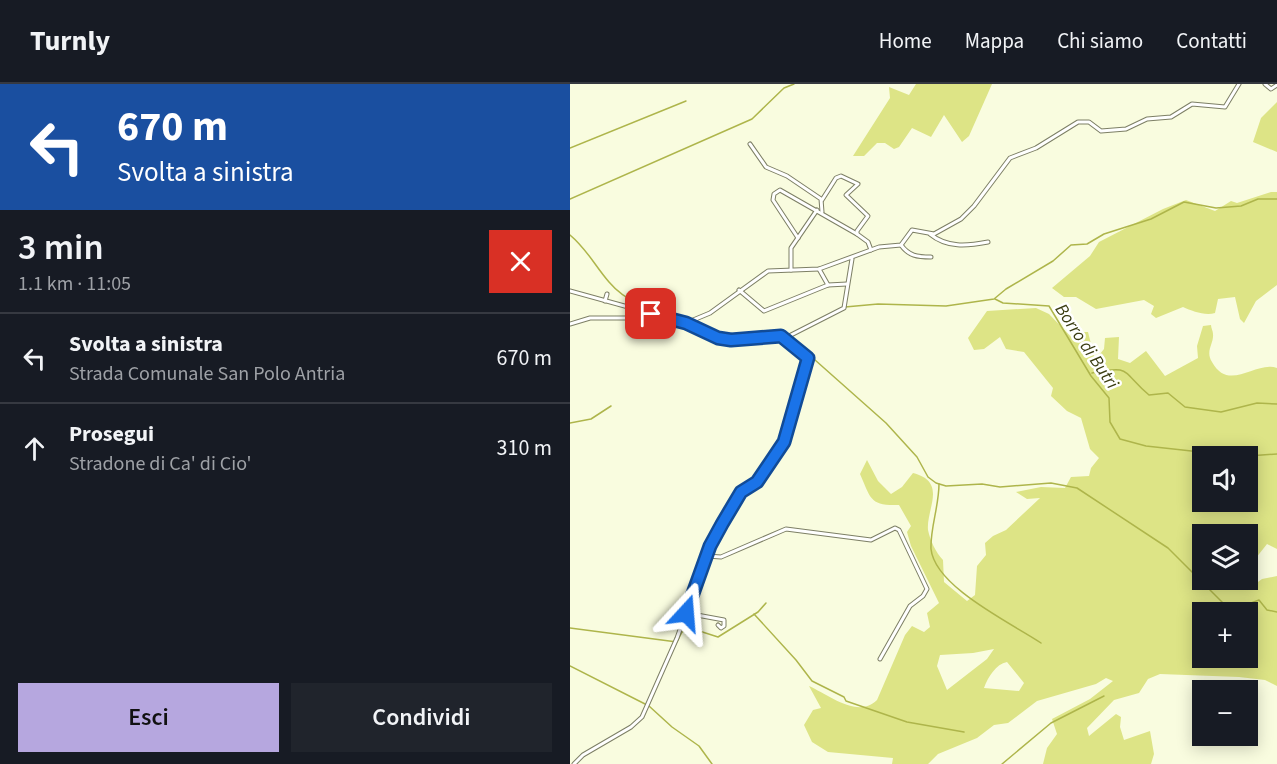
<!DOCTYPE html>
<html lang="it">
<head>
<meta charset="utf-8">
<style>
  :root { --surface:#171b24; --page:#20242c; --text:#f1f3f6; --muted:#9ea1a6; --line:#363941; --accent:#b6a7df }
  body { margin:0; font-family:"Source Sans 3",sans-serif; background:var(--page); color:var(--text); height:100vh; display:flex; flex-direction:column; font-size:22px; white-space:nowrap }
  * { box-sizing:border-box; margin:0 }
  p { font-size:20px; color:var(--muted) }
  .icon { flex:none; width:33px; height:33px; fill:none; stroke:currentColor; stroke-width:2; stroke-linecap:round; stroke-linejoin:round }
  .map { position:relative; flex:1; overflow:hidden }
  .details { display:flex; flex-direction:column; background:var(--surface); width:570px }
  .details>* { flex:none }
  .hud { background:#1a4fa0; color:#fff; overflow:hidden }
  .tools { position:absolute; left:622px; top:362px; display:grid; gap:12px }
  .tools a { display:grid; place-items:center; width:66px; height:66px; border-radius:0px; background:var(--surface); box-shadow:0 3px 15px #0003; font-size:30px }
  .pin { position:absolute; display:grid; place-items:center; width:51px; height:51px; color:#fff; margin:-26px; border-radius:12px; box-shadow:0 3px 9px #0006 }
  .me { position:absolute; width:66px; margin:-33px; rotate:19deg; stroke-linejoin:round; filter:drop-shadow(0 0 4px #0008) }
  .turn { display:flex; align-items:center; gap:21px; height:126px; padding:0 18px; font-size:27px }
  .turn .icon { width:78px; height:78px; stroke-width:2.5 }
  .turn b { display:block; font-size:42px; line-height:51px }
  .round { display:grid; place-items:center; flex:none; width:63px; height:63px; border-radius:0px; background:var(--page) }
  .headline { display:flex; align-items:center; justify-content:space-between; height:102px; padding:0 18px }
  h1 { font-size:36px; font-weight:600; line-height:45px }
  .button { display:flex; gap:12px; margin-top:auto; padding:12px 18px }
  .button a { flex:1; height:69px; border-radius:0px; background:var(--accent); color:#111; font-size:24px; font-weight:600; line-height:69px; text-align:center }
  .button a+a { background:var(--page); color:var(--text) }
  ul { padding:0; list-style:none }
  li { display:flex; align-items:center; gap:18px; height:90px; padding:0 18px; border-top:2px solid var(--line) }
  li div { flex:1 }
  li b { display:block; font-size:22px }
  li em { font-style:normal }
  header { display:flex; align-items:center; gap:36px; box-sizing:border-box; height:84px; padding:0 30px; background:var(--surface); border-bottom:2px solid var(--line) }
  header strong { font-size:28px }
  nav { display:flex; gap:33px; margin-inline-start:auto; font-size:21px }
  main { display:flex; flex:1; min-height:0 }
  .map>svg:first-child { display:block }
</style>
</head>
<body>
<header>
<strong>Turnly</strong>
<nav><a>Home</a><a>Mappa</a><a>Chi siamo</a><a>Contatti</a></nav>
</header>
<main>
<section class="details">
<div class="hud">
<div class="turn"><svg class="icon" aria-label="left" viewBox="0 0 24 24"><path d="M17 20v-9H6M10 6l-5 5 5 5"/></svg><div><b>670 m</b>Svolta a sinistra</div></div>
</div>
<div class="headline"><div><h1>3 min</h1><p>1.1 km · 11:05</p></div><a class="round" style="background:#d93025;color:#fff"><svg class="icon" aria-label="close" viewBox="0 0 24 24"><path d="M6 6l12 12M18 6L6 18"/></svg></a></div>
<ul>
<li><svg class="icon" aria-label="left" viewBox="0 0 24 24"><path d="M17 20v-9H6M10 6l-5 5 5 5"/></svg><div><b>Svolta a sinistra</b><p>Strada Comunale San Polo Antria</p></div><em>670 m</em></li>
<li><svg class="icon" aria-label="ahead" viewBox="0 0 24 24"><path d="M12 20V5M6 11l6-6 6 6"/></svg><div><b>Prosegui</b><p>Stradone di Ca' di Cio'</p></div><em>310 m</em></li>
</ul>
<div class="button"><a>Esci</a><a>Condividi</a></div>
</section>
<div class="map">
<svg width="707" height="680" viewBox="0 0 707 680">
  <rect width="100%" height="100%" fill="#f9fcdf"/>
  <g fill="#dde486" fill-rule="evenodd">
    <polygon points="346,0 422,0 399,52 392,58 374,31 361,53 342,44 329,63 324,65 315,59 307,59 294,72 283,72 320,14 319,3 339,11"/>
    <polygon points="707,18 707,68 683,58 691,34"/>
    <path d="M701 108H707V201L686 217 674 239 670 235 665 213 648 215 645 229C635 232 622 227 613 223L586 234 581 230 584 222 574 216 526 225 506 213H494L482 204 520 172 529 158 593 125 616 116 645 127 661 117 667 119Z"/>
    <path d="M466 224 479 230 505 257 513 248H518L525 276 534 265 535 254 549 253 548 275 560 279 576 267 595 292 628 274 627 262 633 242 641 241C641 244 643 247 643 250 644 260 635 267 642 278 659 309 686 276 707 284V465L697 460 678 484V450H633V495H671L681 503 692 495 707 492V602L695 596 669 593 590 590 578 595 569 609 544 616 517 644 519 652 546 630 551 633 550 643 554 656 580 647 584 670 581 680H473L477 664 487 650 482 635 520 615 543 597 536 594 526 600 467 617 438 639 424 641 407 654 368 670 358 680H322L323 674 258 668 242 658 234 641 243 626 251 624 239 602C259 611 288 635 307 616L335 551 342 542 354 548 360 543 357 529 369 519 341 462 337 448 341 442 329 421C300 422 301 415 290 390L297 376 308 397 321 410 332 403 343 389C378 398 356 425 358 446 360 456 366 469 373 476L374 498 397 517 405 511 407 482 416 471 415 459 423 452 436 446 470 414 457 415 446 408 471 403 495 404 501 393 519 392 521 384 529 374 520 365 511 334 497 327 481 312 483 304 454 268 436 265 430 253 414 265 404 266 398 254 417 227ZM633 372H678V417H633ZM633 528H678V573H633ZM424 565 417 575 377 606 367 582 370 571 403 569ZM437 578 454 599 449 607 414 604C418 593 426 580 437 578Z"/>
  </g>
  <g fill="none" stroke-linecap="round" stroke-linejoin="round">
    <g stroke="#aeb54b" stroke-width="1.5">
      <polyline points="0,64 116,17"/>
      <polyline points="0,115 182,35 214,4 224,0"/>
      <path d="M0 151C17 165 25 182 39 198 60 223 90 227 119 236"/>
      <polyline points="425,215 433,219 479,222 521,292 539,314 540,338 550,355 576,362 667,372"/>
      <polyline points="275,223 308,220 376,222 424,215 436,205 483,177 501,161 517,160 534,150 581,135 614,118 646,124 671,122 688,115 707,115"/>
      <polyline points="124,237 146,249 169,254"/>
      <polyline points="183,253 207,246 218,252 316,339 347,373 358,393 366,399 376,402 412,400 430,403 481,399 507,404 598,464 654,520 668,524 689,516 697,526 707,528"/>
      <path d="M522 289C562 281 551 287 579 311L598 309 615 323 651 328 687 319 707 320"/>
      <polyline points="0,339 21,335 41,322"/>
      <polyline points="678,372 707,370"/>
      <path d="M369 400C369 422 360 445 361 465 365 503 441 539 471 559"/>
      <polyline points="184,530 226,576 242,597 274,613 276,617 337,638 394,648"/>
      <polyline points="0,544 107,558 112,548 120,544 148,553 188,528 196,519"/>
      <polyline points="0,582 79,622 102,643 129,662 142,680"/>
      <polyline points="432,680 481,639 534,612"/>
    </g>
    <defs>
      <g id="street">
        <polyline points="695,0 701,5 707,1"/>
        <polyline points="180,60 196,83 217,92 251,115 252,128"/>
        <polyline points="252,116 266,94 271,92 288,100 276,111 298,132 287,147 287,150 298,158 301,166"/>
        <path d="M360 150C377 164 397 162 418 158"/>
        <polyline points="228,154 203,116 204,110 210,106 287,150"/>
        <path d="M331 161C339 172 347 173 361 173"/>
        <polyline points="249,185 258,201"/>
        <polyline points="221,186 221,164 247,126"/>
        <polyline points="169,206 194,227 258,201 277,200"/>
        <polyline points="0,207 116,239 140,229 198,187 249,185 309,163 331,161 342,146 364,150 391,135 404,122 440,74 466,64 508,38 519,38 531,47 556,45 577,35 601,33 622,20 655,23 669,0"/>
        <polyline points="35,217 37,210"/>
        <polyline points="0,240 20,234 70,234 81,230"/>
        <polyline points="219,256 221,251 274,224 282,175"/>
        <polyline points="137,472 151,473 216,445 301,456 325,444 329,446 357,505 353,512 340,522 310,575"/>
        <polyline points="116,529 154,536 154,542 151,544 148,541"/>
        <polyline points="4,680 13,671 61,643 72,633 107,554 140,462 171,408 187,398 214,358 226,311 238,279 238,274 211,252 161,256 148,254 117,240"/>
      </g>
    </defs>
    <use href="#street" stroke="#7d7f65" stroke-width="5"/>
    <use href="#street" stroke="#fff" stroke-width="3"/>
  </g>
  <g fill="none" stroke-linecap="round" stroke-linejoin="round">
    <defs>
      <polyline id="route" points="81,230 116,239 148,254 161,256 211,252 238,274 214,358 187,398 171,408 152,440 140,462 116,529"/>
    </defs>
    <use href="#route" stroke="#114b97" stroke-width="15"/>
    <use href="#route" stroke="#1a73e8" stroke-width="10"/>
  </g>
  <g text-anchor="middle" stroke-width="5" stroke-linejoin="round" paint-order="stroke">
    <g font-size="18" font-style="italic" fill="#3a3c10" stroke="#fff">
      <text transform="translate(517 262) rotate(56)" y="6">Borro di Butri</text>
    </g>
  </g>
</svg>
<div class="tools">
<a><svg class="icon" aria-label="sound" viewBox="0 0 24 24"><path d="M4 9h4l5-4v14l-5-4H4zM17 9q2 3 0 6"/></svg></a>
<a><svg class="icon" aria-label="layers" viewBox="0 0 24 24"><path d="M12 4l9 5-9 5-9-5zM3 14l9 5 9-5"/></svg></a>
<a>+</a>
<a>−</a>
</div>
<div class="pin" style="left:81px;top:230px;background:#d93025"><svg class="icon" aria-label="arrive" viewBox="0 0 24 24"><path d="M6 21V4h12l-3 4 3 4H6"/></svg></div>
<svg class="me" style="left:116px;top:529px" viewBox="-20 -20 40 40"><path d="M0-17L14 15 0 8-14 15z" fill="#1a73e8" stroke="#fff" stroke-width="4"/></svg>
</div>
</main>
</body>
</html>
